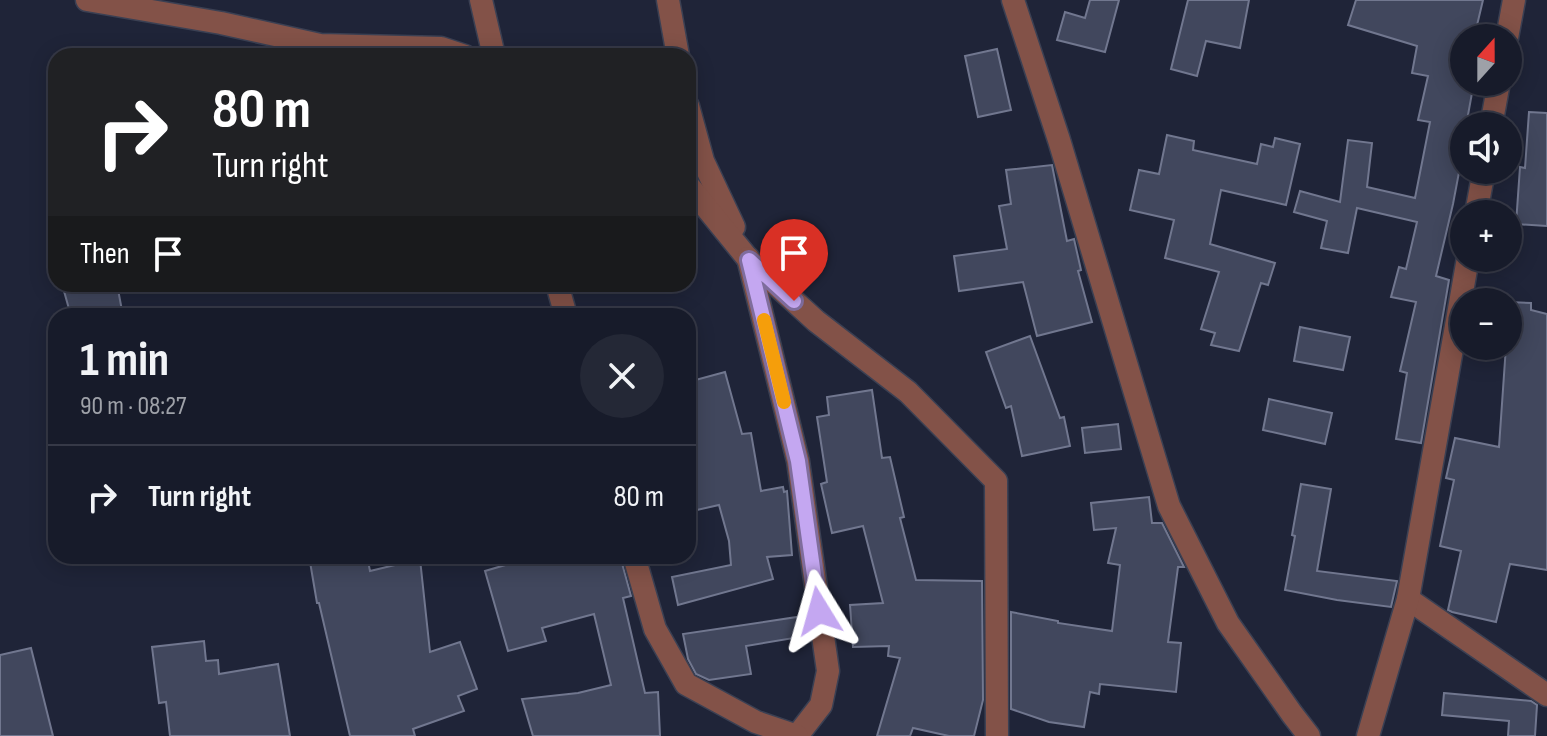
<!DOCTYPE html>
<html lang="en">
<head>
<meta charset="utf-8">
<style>
  :root { --surface:#171b2a; --page:#242836; --text:#f1f3f6; --muted:#9ea1a8; --line:#363947 }
  body { margin:0; font-family:"Sofia Sans Condensed",sans-serif; background:var(--page); color:var(--text); height:100vh; display:flex; flex-direction:column; font-size:30px; white-space:nowrap }
  * { box-sizing:border-box; margin:0 }
  p { font-size:26px; color:var(--muted) }
  .icon { flex:none; width:44px; height:44px; fill:none; stroke:currentColor; stroke-width:2; stroke-linecap:round; stroke-linejoin:round }
  .map { position:relative; flex:1; overflow:hidden }
  .details { position:absolute; left:48px; top:308px; width:648px; height:256px; display:flex; flex-direction:column; background:var(--surface); border-radius:24px; box-shadow:0 4px 20px #0003,0 0 0 2px var(--line) }
  .details>* { flex:none }
  .hud { position:absolute; left:48px; top:48px; width:648px; height:244px; border-radius:24px; box-shadow:0 4px 20px #0003,0 0 0 2px var(--line); background:#202124; color:#fff; overflow:hidden }
  .needle { width:52px; rotate:21deg }
  .buttons { position:absolute; left:1450px; top:24px; display:grid; gap:16px }
  .buttons a { display:grid; place-items:center; width:72px; height:72px; border-radius:50%; background:var(--surface); box-shadow:0 4px 20px #0003,0 0 0 2px var(--line); font-size:40px }
  .pin { position:absolute; display:grid; place-items:center; width:68px; height:68px; color:#fff; margin:-82px -34px; border-radius:50% 50% 50% 0; rotate:-45deg; box-shadow:0 0 8px #0007 }
  .pin .icon { rotate:45deg }
  .me { position:absolute; width:88px; margin:-44px; rotate:352deg; stroke-linejoin:round; filter:drop-shadow(0 0 6px #0008) }
  .turn { display:flex; align-items:center; gap:28px; height:168px; padding:0 32px; font-size:36px }
  .turn .icon { width:104px; height:104px; stroke-width:2.5 }
  .turn b { display:block; font-size:56px; line-height:68px }
  .then { display:flex; align-items:center; height:76px; padding:0 32px; background:#0003; gap:16px; font-size:30px }
  .round { display:grid; place-items:center; flex:none; width:84px; height:84px; border-radius:42px; background:var(--page) }
  .head { display:flex; align-items:center; justify-content:space-between; height:136px; padding:0 32px }
  h1 { font-size:48px; font-weight:700; line-height:60px }
  ul { padding:0; list-style:none }
  li { display:flex; align-items:center; gap:24px; height:104px; padding:0 32px; border-top:2px solid var(--line) }
  li div { flex:1 }
  li b { display:block; font-size:30px }
  li em { font-style:normal }
  .map>svg:first-child { display:block }
</style>
</head>
<body>
<div class="map">
<svg width="1547" height="736" viewBox="0 0 1547 736">
  <rect width="100%" height="100%" fill="#1f2438"/>
  <g fill="#41475d" stroke="#71778f" stroke-width="2">
    <polygon points="1090,0 1119,0 1105,52 1057,40 1065,12 1085,18"/>
    <polygon points="1188,0 1249,0 1240,48 1206,41 1197,76 1171,69"/>
    <polygon points="1356,0 1483,0 1474,38 1464,38 1464,82 1474,82 1466,126 1464,126 1464,146 1453,204 1436,276 1449,280 1421,443 1396,439 1407,373 1400,371 1416,302 1391,297 1399,267 1406,269 1417,222 1357,208 1348,253 1321,248 1327,221 1294,212 1300,191 1340,202 1348,140 1372,143 1367,187 1415,198 1430,122 1418,120 1428,76 1412,73 1417,46 1348,25"/>
    <polygon points="997,49 1011,110 978,117 965,56"/>
    <polygon points="1529,112 1547,113 1547,226 1516,224 1520,167 1525,168"/>
    <polygon points="1167,135 1194,141 1193,150 1257,164 1261,144 1273,147 1275,138 1300,144 1286,205 1221,190 1210,244 1275,263 1268,285 1261,283 1239,351 1211,345 1215,333 1201,329 1219,272 1165,258 1174,220 1130,210 1139,170 1159,174"/>
    <polygon points="1052,165 1067,241 1074,239 1081,270 1078,271 1092,322 1037,336 1023,282 959,291 954,256 1007,249 999,206 1011,204 1006,170"/>
    <polygon points="62,284 117,284 123,316 71,316"/>
    <polygon points="1508,302 1531,303 1531,310 1547,314 1547,570 1510,564 1496,622 1452,612 1448,610 1461,551 1440,546 1454,480 1446,478 1455,438 1499,447 1506,346 1508,346"/>
    <polygon points="1300,327 1350,337 1343,370 1294,361"/>
    <polygon points="1030,336 1060,418 1064,417 1070,446 1022,456 1011,406 1006,408 986,352"/>
    <polygon points="725,372 742,434 751,433 761,491 783,487 784,492 787,491 792,555 767,557 773,579 678,605 672,577 731,565 729,541 719,505 688,512 688,382"/>
    <polygon points="872,390 882,458 890,457 904,517 900,518 916,580 982,581 983,700 974,736 949,736 913,728 910,736 877,736 900,658 888,656 889,646 853,647 850,605 883,603 863,526 832,533 821,484 827,482 817,417 829,415 827,397"/>
    <polygon points="1269,399 1332,413 1325,444 1263,430"/>
    <polygon points="1118,424 1121,449 1085,453 1082,428"/>
    <polygon points="1301,484 1331,489 1317,571 1397,581 1391,607 1337,600 1285,590 1295,536 1292,535"/>
    <polygon points="1149,497 1152,523 1162,523 1184,567 1178,567 1168,642 1181,643 1176,692 1100,684 1099,694 1090,692 1084,727 1049,722 1011,709 1011,612 1058,621 1058,623 1112,631 1120,565 1108,563 1116,528 1094,530 1091,503"/>
    <polygon points="309,556 367,556 370,571 420,559 430,652 460,642 477,689 458,696 464,711 413,729 415,736 350,736 319,603 317,603"/>
    <polygon points="536,556 551,556 553,563 581,556 620,556 631,596 623,598 645,693 658,692 660,736 533,736 522,699 578,693 611,685 594,614 542,628 546,641 508,651 485,571"/>
    <polygon points="797,617 800,637 746,646 751,674 709,680 696,674 688,659 683,634"/>
    <polygon points="204,641 206,661 218,660 219,674 278,664 290,736 170,736 166,702 159,703 152,647"/>
    <polygon points="31,648 53,736 0,736 0,655"/>
    <polygon points="1444,693 1531,701 1537,705 1535,736 1508,736 1509,721 1442,715"/>
  </g>
  <g fill="none" stroke-linecap="round" stroke-linejoin="round">
    <defs>
      <g id="minor">
        <polyline points="87,0 221,23 320,45 441,48 465,56"/>
        <polyline points="481,0 494,56"/>
        <polyline points="668,0 678,56"/>
        <polyline points="1013,0 1059,140 1169,506 1228,623 1292,714 1309,736"/>
        <polyline points="1507,38 1514,0"/>
        <polyline points="688,106 703,161 734,227"/>
        <polyline points="1491,126 1499,82"/>
        <polyline points="688,185 749,260 816,321 908,392 996,481 997,736"/>
        <polyline points="1476,214 1484,170"/>
        <polyline points="748,258 798,461 828,671 821,705 797,736"/>
        <polyline points="557,284 566,316"/>
        <polyline points="634,556 655,629 686,684 756,722 797,736"/>
        <polyline points="1408,599 1547,695"/>
        <polyline points="1368,736 1408,599 1468,258"/>
      </g>
    </defs>
    <use href="#minor" stroke="#3b4053" stroke-width="25"/>
    <use href="#minor" stroke="#835248" stroke-width="22"/>
  </g>
  <g fill="none" stroke-linecap="round" stroke-linejoin="round">
    <defs>
      <polyline id="route" points="794,301 749,260 798,461 819,611"/>
    </defs>
    <use href="#route" stroke="#7f6d9d" stroke-width="20"/>
    <use href="#route" stroke="#c4a7f1" stroke-width="14"/>
    <polyline stroke="#f59e0b" stroke-width="14" points="764,320 784,402"/>
  </g>
</svg>
<div class="buttons">
<a><svg class="needle" viewBox="-14 -14 28 28"><path d="M0-13l5 13h-10z" fill="#e53935"/><path d="M0 13l5-13h-10z" fill="#9ea1a8"/></svg></a>
<a><svg class="icon" aria-label="sound" viewBox="0 0 24 24"><path d="M4 9h4l5-4v14l-5-4H4zM17 9q2 3 0 6"/></svg></a>
<a>+</a>
<a>−</a>
</div>
<div class="pin" style="left:794px;top:301px;background:#d93025"><svg class="icon" aria-label="arrive" viewBox="0 0 24 24"><path d="M6 21V4h12l-3 4 3 4H6"/></svg></div>
<svg class="me" style="left:819px;top:611px" viewBox="-20 -20 40 40"><path d="M0-17L14 15 0 8-14 15z" fill="#c4a7f1" stroke="#fff" stroke-width="4"/></svg>
<div class="hud">
<div class="turn"><svg class="icon" aria-label="right" viewBox="0 0 24 24"><path d="M7 20v-9h11M14 6l5 5-5 5"/></svg><div><b>80 m</b>Turn right</div></div>
<div class="then">Then<svg class="icon" aria-label="arrive" viewBox="0 0 24 24"><path d="M6 21V4h12l-3 4 3 4H6"/></svg></div>
</div>
<section class="details">
<div class="head"><div><h1>1 min</h1><p>90 m · 08:27</p></div><a class="round"><svg class="icon" aria-label="close" viewBox="0 0 24 24"><path d="M6 6l12 12M18 6L6 18"/></svg></a></div>
<ul>
<li><svg class="icon" aria-label="right" viewBox="0 0 24 24"><path d="M7 20v-9h11M14 6l5 5-5 5"/></svg><div><b>Turn right</b></div><em>80 m</em></li>
</ul>
</section>
</div>
</body>
</html>
